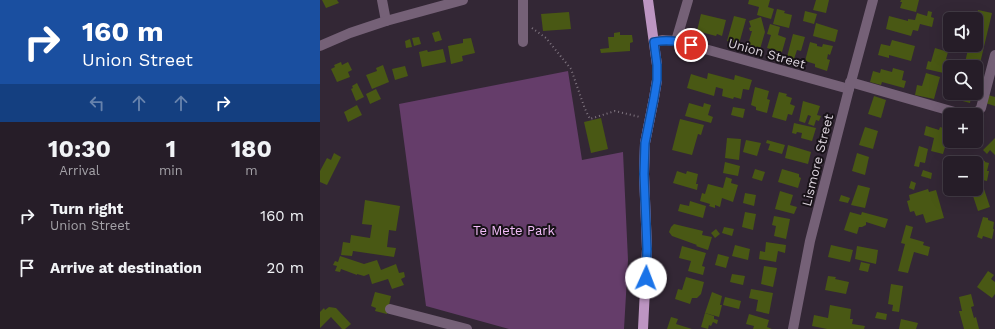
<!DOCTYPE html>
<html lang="en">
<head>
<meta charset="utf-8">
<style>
  :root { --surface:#261d28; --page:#2e2630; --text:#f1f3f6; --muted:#a4a2a8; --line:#423b45 }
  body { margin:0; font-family:"Work Sans",sans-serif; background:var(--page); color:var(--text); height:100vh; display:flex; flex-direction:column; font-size:15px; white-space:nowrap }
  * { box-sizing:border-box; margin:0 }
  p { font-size:13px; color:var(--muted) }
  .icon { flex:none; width:22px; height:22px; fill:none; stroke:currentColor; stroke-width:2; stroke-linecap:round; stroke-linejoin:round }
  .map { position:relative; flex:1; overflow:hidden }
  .sheet { display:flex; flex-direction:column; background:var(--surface); width:320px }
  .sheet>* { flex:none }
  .hud { background:#1a4fa0; color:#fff; overflow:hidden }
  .fabs { position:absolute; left:623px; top:12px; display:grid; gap:8px }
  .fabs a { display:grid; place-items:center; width:40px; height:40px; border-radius:6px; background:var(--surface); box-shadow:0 4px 16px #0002,0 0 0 1px var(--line); font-size:20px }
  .pin { position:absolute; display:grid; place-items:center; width:34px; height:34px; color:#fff; margin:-17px; border:2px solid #fff; border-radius:50%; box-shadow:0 1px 4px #0007 }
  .me { position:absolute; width:44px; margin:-22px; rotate:2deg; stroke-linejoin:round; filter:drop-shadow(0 0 3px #0008) }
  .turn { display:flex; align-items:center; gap:14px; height:84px; padding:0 16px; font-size:18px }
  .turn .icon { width:52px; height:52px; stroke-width:2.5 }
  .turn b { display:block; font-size:28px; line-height:34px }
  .lanes { display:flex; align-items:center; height:38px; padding:0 16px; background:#0003; justify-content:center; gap:20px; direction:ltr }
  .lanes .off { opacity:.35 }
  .eta { display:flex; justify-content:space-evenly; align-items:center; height:68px; text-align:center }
  .eta b { font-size:24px; font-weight:700; line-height:28px }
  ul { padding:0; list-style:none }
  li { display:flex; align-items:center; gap:12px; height:52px; padding:0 16px }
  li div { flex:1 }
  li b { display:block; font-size:15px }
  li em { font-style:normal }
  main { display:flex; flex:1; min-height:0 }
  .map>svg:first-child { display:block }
</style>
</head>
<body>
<main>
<section class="sheet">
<div class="hud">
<div class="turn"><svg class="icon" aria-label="right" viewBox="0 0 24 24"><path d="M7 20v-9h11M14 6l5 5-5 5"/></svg><div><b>160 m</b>Union Street</div></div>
<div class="lanes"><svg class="icon off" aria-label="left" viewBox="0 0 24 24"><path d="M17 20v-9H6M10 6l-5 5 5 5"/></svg><svg class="icon off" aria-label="ahead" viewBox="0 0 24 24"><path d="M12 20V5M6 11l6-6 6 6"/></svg><svg class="icon off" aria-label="ahead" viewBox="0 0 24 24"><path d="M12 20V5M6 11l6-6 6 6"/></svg><svg class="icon" aria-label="right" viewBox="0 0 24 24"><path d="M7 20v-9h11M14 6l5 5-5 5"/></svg></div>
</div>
<div class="eta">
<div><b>10:30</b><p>Arrival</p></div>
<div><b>1</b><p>min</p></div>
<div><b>180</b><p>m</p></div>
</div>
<ul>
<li><svg class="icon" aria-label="right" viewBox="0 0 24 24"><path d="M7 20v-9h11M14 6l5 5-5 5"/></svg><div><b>Turn right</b><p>Union Street</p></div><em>160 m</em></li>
<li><svg class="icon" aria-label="arrive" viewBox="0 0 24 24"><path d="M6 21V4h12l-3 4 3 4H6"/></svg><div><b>Arrive at destination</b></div><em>20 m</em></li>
</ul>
</section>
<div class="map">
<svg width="675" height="329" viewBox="0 0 675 329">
  <rect width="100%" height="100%" fill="#332735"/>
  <polygon fill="#653d6a" points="248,71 262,160 303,152 308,260 304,329 189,329 106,306 79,104"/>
  <g fill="#495814">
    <polygon points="2,0 17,0 19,3 6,8"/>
    <polygon points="429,0 450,0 448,7 454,9 451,19 437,15 439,7 428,4"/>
    <polygon points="496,0 509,0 506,13 493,10"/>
    <polygon points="581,0 599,0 596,12 580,8 582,2 580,2"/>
    <polygon points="457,9 465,11 464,13 472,15 469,28 453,24"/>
    <polygon points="658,10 672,13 657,76 656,67 644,67 649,45 656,45 656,19"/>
    <polygon points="485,11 497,14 494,24 483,21"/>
    <polygon points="608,11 612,12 611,17 614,18 612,27 600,24 598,31 593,30 591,36 566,29 569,16 588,21 588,19 595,20 597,13 607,16"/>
    <polygon points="249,12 251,29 223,31 221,14"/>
    <polygon points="381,14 406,20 402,36 397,34 396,36 377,31"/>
    <polygon points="414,16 426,19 419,44 407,41"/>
    <polygon points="441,17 445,32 440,49 429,45 430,42 429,41 432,31 430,31 429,28 431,27 429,21"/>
    <polygon points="496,23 518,30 515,42 493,36"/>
    <polygon points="450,24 460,27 458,35 466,38 462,52 447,48 451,35 447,34"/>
    <polygon points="119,31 122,40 115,42 112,33"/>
    <polygon points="300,32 300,35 312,35 313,42 310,43 310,51 281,53 280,49 289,48 288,37 294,37 294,33"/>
    <polygon points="473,34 485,37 481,51 477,50 474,59 467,57"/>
    <polygon points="99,37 101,44 94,46 92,38"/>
    <polygon points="151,38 155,53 142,56 143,61 131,64 128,46 143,43 143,39"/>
    <polygon points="90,39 92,47 86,48 85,41"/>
    <polygon points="572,40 595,46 591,61 569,55 569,58 558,55 561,44 570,46"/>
    <polygon points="490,42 497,44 497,46 502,47 503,44 513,46 510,55 508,54 507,59 510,60 507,71 495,67 495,64 485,61"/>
    <polygon points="615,48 628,52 626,59 632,60 628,74 606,69 608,61 611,62"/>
    <polygon points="123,49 126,62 102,67 99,52 107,50 108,52"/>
    <polygon points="21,62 22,65 28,62 32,70 28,72 30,77 17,82 11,69 15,67 14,65"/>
    <polygon points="63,65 69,82 52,89 46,75 57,71 56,68"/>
    <polygon points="85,66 88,76 75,80 72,69"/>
    <polygon points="573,68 584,71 582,80 586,81 584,88 562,82 561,85 550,82 553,71 560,73 561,69 572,72"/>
    <polygon points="388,73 414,80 415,75 432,80 429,90 423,89 421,99 414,97 413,99 402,96 403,89 396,87 394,96 367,88 371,74 387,79"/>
    <polygon points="606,73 620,77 614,99 595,95 597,85 602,86"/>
    <polygon points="37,83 44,97 36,101 31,89 33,88 32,86"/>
    <polygon points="435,87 449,91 447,99 450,100 447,113 436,110 436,107 431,105"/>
    <polygon points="56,89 61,99 50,104 46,94"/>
    <polygon points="459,92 467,94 466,96 472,98 470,104 475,106 472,115 468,114 466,121 452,117"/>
    <polygon points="637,93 652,93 650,103 635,99"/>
    <polygon points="668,95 675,97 675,106 665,103"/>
    <polygon points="554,96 566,100 561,118 548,114"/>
    <polygon points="483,101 500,106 497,115 501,116 499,121 496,120 494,126 488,124 491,116 488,115 485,123 479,121"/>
    <polygon points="369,103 383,107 384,103 391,105 388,115 393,117 391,123 365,116"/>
    <polygon points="37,105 42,115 28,122 24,112"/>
    <polygon points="413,107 425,109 423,118 411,115"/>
    <polygon points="281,118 288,149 271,153 264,122"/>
    <polygon points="360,119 384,125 381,135 378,134 372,155 352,150"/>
    <polygon points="474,123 496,128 492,141 481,138 482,133 477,132 476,134 472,133"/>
    <polygon points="606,126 619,130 620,127 630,130 623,154 611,151 614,138 604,135"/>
    <polygon points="545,127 558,131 553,149 539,145"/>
    <polygon points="407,138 421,139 419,160 405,158"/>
    <polygon points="675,138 675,155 670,150 667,154 663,150"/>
    <polygon points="426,140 441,143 437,156 423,152"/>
    <polygon points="447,140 465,145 462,154 448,150 450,144 446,143"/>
    <polygon points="468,145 491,152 488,164 465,158"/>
    <polygon points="599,146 608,149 605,163 600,162 599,167 594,166"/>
    <polygon points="14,153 21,157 7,185 0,182 0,171 7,158 11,160"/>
    <polygon points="537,153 549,157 545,175 532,171"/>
    <polygon points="657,159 665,161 665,162 669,163 667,171 669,171 667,181 658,179 657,182 656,182"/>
    <polygon points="405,162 420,166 418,176 403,173"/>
    <polygon points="435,169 445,172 442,181 432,178"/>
    <polygon points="462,169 479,174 479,177 481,178 478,188 458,182"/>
    <polygon points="603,170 612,173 611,179 601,176"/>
    <polygon points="357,171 366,174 367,171 378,174 376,184 378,184 377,190 353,183"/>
    <polygon points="406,177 412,179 411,183 418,185 413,202 402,198 400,207 395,205 395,208 389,206 390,204 380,201 382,193 385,194 388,184 403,188"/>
    <polygon points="591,181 596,183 594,190 589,188"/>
    <polygon points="538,185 550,188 545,208 531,205"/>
    <polygon points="663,186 670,207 658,211 651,190"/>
    <polygon points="608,189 609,192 616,190 624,218 606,223 603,214 596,216 594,211 590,212 587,201 590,200 589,195"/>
    <polygon points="460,191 473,195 470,205 477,207 474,214 455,209"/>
    <polygon points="425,193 436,195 434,206 423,203"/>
    <polygon points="521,195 530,198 528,203 519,201"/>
    <polygon points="45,200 80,206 76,231 69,230 67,247 76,248 74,257 33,251 32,256 21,255 23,242 30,243 31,235 50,238 52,225 42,224"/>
    <polygon points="370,201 386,206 383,218 358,211 360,204 369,206"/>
    <polygon points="425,212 436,214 433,230 422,227"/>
    <polygon points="530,212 541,215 542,212 568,219 565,228 546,222 546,225 542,227 539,227 537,234 524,230"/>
    <polygon points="454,216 470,219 466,239 454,236 456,226 452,225"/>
    <polygon points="663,217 668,218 668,220 674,222 673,229 674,229 672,239 663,236 662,239 657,237"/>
    <polygon points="354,224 383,231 382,235 392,237 388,250 376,246 377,245 352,236 349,232 351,227"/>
    <polygon points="586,225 593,227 590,238 604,242 603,245 610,247 608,256 594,252 588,273 578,271 585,244 581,243"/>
    <polygon points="404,227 414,229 412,236 402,233"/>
    <polygon points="396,229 400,234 395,238 391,233"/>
    <polygon points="446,242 466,245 465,253 458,251 456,262 439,259 440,251 445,252"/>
    <polygon points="415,245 430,249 428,260 412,256"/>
    <polygon points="511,245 533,250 530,262 508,257"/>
    <polygon points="362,246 386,253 382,266 385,267 383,275 368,271 371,261 359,258"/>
    <polygon points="537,246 558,250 556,264 535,259"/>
    <polygon points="398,254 409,257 406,268 395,265"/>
    <polygon points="20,256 44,264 57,260 61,270 76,264 79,273 84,272 85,277 81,279 84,285 72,289 68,279 52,284 49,274 44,276 37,274 37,275 21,269 20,272 15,271 17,266 13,265 15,261 18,262"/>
    <polygon points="541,262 550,264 548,272 539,270"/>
    <polygon points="444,266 457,268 453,287 441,284"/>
    <polygon points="668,271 674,275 671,279 675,282 675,294 672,298 657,287"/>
    <polygon points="412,274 425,276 423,285 410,282"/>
    <polygon points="508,276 516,277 515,279 529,282 526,294 505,290"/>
    <polygon points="366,277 384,282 381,294 377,298 372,298 370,304 355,299 358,289 362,290"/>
    <polygon points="571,284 583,286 579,312 572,311 573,305 568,304"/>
    <polygon points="431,289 453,293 449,314 436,311 438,300 429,298"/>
    <polygon points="55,292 71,296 67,314 55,311 56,308 51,306"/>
    <polygon points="392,292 402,296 400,305 402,305 399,317 385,313"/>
    <polygon points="651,294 654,306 651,307 654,318 656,317 659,329 644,329 639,311 642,311 639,297"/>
    <polygon points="405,297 421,301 419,309 403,305"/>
    <polygon points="510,305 531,309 530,319 533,319 532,324 545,326 544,329 507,329 492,326 494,315 508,318"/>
    <polygon points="9,307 16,308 31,324 25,329 22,329 11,317 0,328 0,312 4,308 5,310"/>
    <polygon points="557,312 567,314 566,320 555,318"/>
    <polygon points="385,313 394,316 394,319 398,320 397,324 393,322 391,326 389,325 388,329 381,327"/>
    <polygon points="429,314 449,320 447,327 452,329 433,329 434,326 426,324"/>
    <polygon points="351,317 358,319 356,324 372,329 347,329"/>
    <polygon points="581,319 598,323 596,329 579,329"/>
  </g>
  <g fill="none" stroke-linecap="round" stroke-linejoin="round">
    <polyline stroke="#807681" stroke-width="2" stroke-dasharray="1 3" stroke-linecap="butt" points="212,28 226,38 251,69 265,109 270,119 295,111 320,117"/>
    <g stroke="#756177" stroke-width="10">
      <polyline points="62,0 66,21"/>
      <polyline points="356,41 368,0"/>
      <polyline points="203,42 203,0"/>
      <polyline points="334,42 343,40 356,41 529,89"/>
      <polyline points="0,46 30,33 66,21 143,0"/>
      <polyline points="530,82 645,115"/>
      <polyline points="655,115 661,108 675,55"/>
      <polyline points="70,309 147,329"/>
      <polyline points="473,329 490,241 529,89 553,0"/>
    </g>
    <polyline stroke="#bd95c2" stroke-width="10" points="323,329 327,249 324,174 325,143 334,98 337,80 337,65 328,0"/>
  </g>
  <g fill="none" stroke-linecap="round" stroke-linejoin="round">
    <defs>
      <path id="route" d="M326 278 327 249 324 174 325 143 334 98 337 80V65L334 42C347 39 359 41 371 45"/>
    </defs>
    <use href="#route" stroke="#114b97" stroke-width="10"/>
    <use href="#route" stroke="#1a73e8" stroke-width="7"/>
  </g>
  <g text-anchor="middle" stroke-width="4" stroke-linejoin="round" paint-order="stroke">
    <g font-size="13" fill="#d9d1da" stroke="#181218">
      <text transform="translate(447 53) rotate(16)" y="5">Union Street</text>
      <text transform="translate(497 160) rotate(-76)" y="5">Lismore Street</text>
    </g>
    <g font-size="13" fill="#f2bdf8" stroke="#181218">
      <text x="194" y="235">Te Mete Park</text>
    </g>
  </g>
</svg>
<div class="fabs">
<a><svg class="icon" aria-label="sound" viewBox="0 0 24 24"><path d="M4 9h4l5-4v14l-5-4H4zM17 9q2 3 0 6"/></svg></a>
<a><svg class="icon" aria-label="search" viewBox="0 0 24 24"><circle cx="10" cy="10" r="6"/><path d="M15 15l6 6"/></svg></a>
<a>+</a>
<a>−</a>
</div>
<div class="pin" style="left:371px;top:45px;background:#d93025"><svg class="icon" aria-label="arrive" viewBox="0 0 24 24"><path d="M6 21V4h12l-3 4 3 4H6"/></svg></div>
<svg class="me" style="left:326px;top:278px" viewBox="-20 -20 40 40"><circle r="19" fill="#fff"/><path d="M0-13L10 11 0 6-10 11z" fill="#1a73e8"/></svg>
</div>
</main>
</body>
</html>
